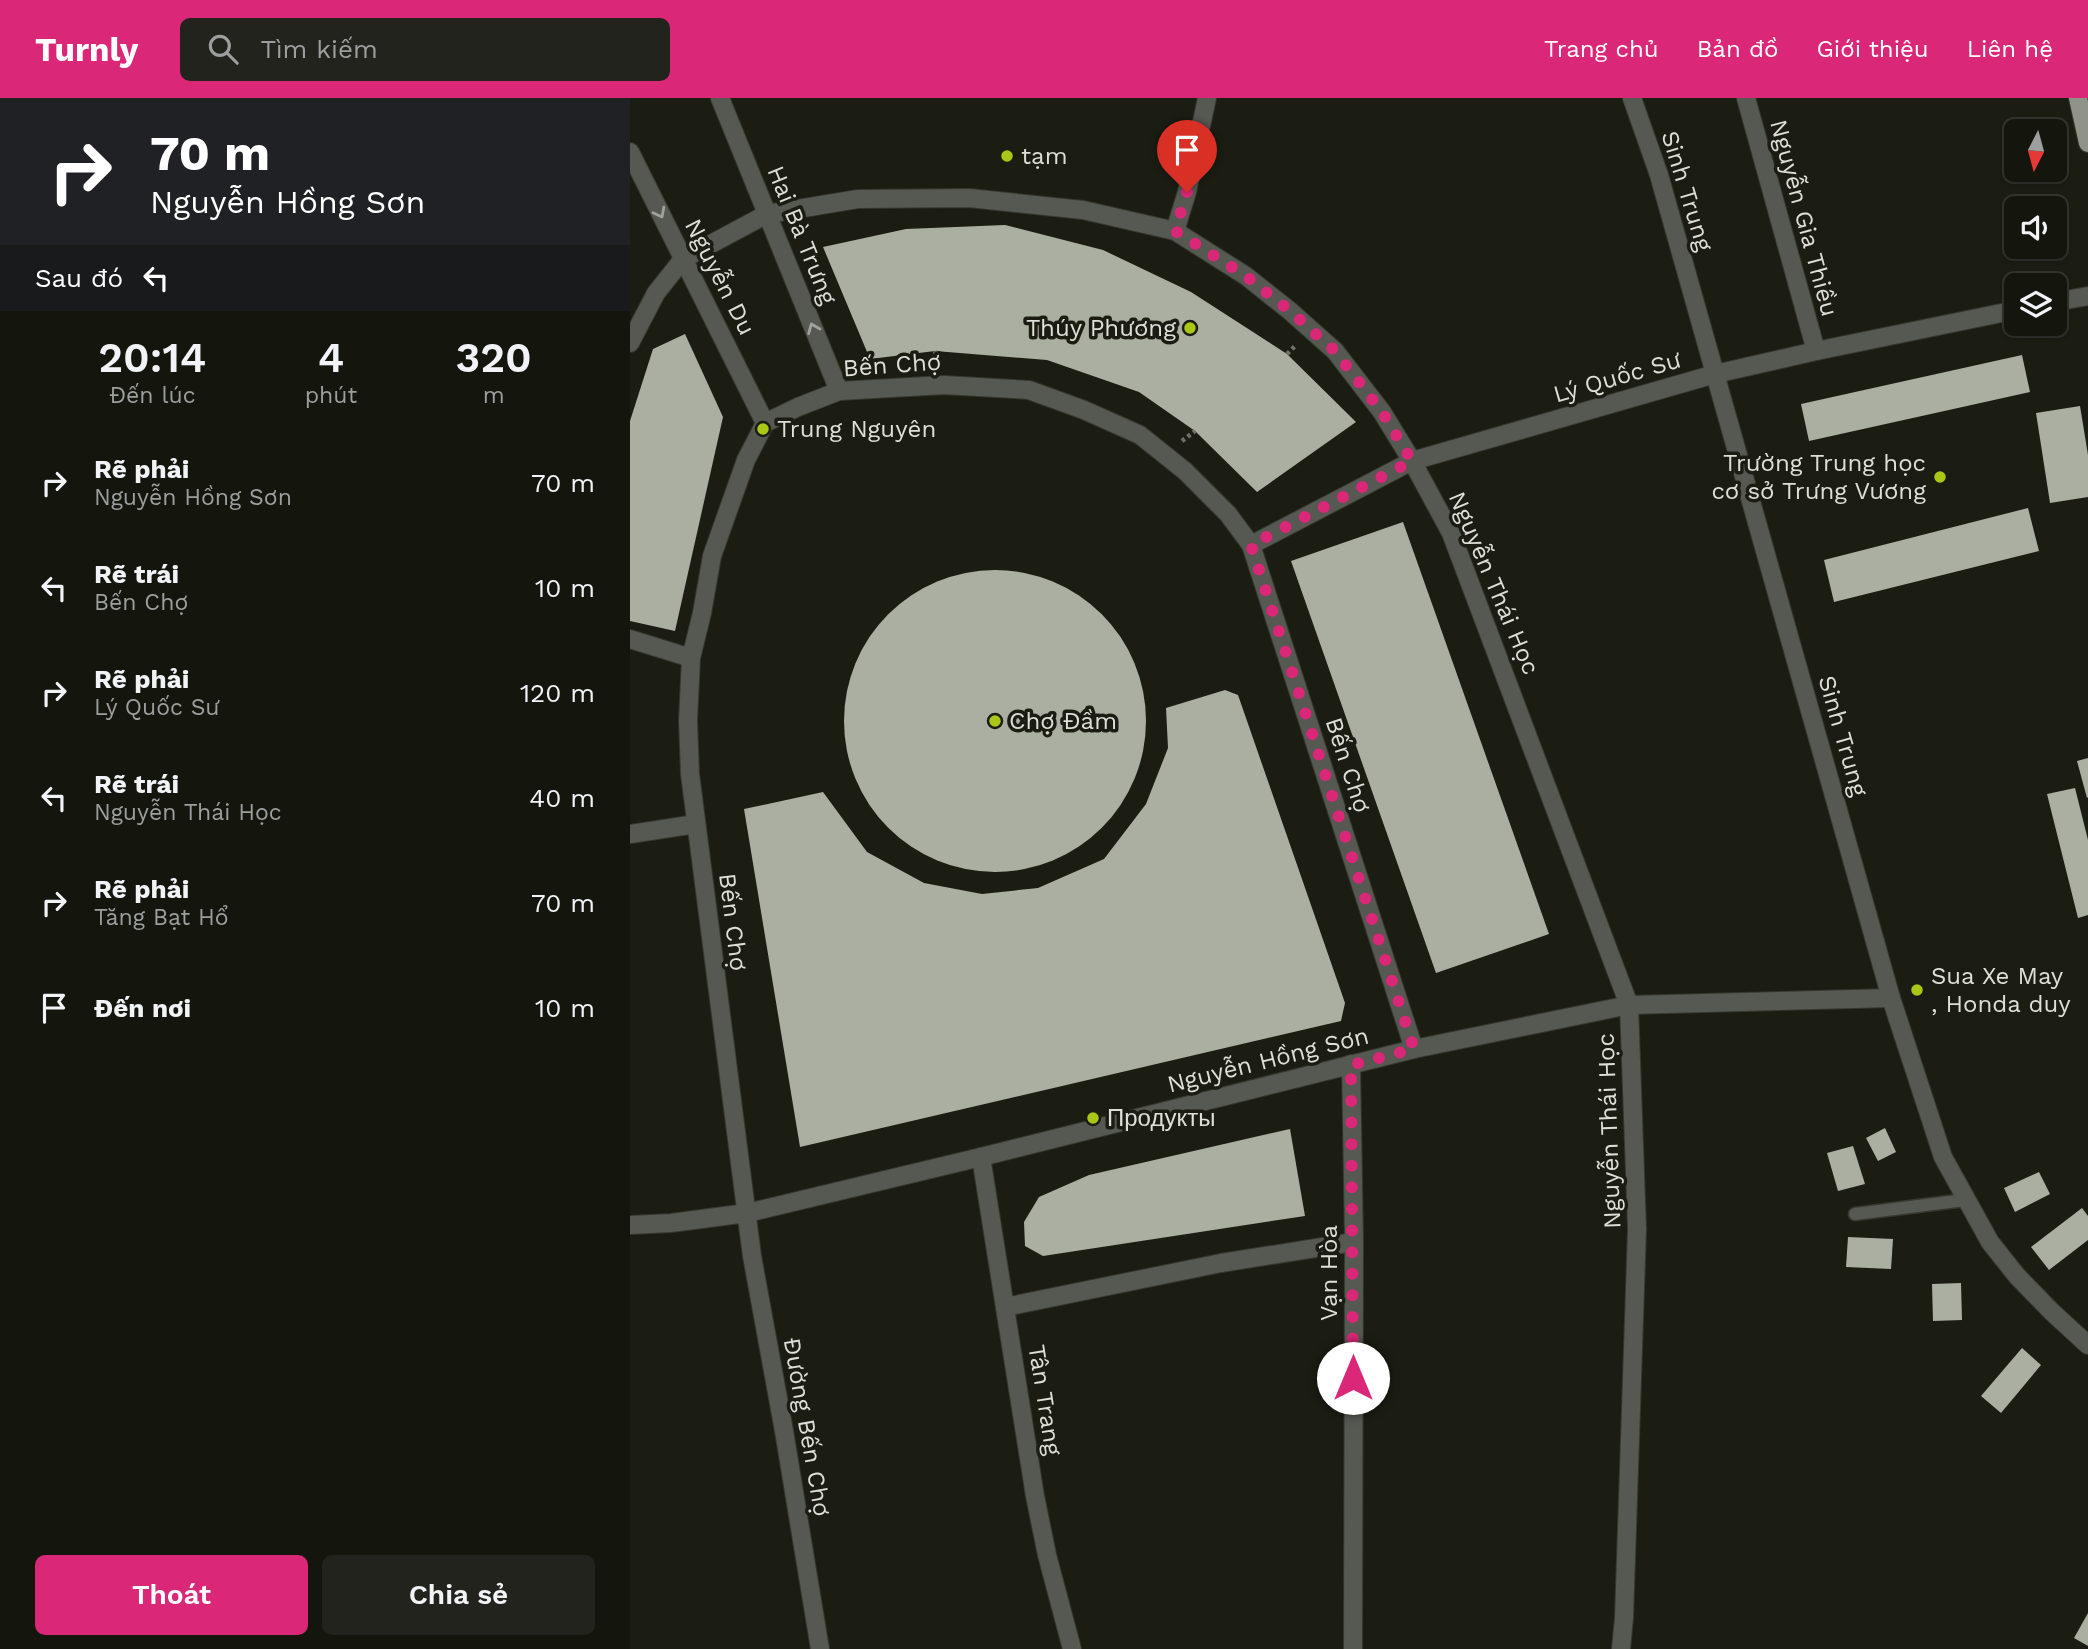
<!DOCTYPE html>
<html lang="vi">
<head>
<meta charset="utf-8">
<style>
  :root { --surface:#14160e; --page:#21231c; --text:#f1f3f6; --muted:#9d9f9e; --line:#33352e; --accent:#db2777 }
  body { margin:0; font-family:"Work Sans",sans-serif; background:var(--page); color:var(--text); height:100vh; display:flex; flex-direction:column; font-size:26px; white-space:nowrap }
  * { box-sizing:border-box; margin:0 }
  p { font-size:23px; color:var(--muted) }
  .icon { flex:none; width:38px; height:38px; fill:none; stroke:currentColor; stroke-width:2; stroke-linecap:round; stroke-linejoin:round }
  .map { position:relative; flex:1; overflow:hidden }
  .sheet { display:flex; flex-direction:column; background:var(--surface); width:630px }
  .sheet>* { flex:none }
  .top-card { background:#202124; color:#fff; overflow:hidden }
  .needle { width:46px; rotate:186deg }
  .fabs { position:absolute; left:1374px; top:21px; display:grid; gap:14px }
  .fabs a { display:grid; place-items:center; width:63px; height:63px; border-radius:10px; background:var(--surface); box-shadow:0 2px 5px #0004,0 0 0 2px var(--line); font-size:35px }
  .pin { position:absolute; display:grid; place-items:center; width:60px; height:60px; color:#fff; margin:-72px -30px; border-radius:50% 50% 50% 0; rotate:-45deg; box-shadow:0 0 7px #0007 }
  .pin .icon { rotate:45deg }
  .me { position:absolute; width:77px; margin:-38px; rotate:0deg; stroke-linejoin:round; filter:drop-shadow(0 0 5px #0008) }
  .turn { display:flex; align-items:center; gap:24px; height:147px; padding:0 35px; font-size:32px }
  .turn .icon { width:91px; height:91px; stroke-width:2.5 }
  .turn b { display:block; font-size:49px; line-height:60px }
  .then { display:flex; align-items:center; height:66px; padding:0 35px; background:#0003; gap:14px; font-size:26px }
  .eta { display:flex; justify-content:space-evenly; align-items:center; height:119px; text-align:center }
  .eta b { font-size:42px; font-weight:600; line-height:49px }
  .cta { display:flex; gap:14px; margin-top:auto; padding:14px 35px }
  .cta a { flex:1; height:80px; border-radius:10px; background:var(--accent); color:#fff; font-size:28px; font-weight:600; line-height:80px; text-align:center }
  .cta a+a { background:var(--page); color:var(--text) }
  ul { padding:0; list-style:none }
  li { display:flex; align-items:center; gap:21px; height:105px; padding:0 35px }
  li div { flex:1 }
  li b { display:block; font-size:26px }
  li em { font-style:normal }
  header { display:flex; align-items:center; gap:42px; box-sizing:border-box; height:98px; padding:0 35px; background:var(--accent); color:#fff }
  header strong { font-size:33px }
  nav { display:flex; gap:38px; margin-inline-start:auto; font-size:24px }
  .search { width:490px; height:63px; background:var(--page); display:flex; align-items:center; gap:18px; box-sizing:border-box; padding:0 24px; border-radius:10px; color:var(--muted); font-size:26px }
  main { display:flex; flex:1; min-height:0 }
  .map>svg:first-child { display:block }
</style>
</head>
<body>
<header>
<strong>Turnly</strong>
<div class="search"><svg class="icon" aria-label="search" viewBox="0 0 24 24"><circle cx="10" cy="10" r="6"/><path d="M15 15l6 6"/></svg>Tìm kiếm</div>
<nav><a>Trang chủ</a><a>Bản đồ</a><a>Giới thiệu</a><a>Liên hệ</a></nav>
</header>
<main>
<section class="sheet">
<div class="top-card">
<div class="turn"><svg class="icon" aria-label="right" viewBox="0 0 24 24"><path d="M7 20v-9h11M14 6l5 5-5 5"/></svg><div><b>70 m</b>Nguyễn Hồng Sơn</div></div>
<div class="then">Sau đó<svg class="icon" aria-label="left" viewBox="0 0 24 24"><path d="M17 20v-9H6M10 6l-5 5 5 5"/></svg></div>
</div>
<div class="eta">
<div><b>20:14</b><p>Đến lúc</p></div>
<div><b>4</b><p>phút</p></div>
<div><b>320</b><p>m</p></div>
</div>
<ul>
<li><svg class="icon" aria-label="right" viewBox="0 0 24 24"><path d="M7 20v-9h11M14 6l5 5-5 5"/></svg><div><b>Rẽ phải</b><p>Nguyễn Hồng Sơn</p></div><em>70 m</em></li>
<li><svg class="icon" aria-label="left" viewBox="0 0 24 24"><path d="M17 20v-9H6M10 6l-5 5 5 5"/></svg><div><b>Rẽ trái</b><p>Bến Chợ</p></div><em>10 m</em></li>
<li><svg class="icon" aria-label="right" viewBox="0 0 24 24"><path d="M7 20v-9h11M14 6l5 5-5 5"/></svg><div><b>Rẽ phải</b><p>Lý Quốc Sư</p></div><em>120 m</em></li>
<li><svg class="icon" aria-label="left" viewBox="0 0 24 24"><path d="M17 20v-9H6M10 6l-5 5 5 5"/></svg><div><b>Rẽ trái</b><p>Nguyễn Thái Học</p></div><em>40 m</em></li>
<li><svg class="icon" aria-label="right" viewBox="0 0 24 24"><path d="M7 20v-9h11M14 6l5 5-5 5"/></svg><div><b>Rẽ phải</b><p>Tăng Bạt Hổ</p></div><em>70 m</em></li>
<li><svg class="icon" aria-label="arrive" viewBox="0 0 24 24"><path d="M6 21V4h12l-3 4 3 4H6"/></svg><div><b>Đến nơi</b></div><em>10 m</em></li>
</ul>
<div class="cta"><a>Thoát</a><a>Chia sẻ</a></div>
</section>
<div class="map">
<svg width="1458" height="1551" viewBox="0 0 1458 1551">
  <rect width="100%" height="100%" fill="#1b1d12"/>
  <g fill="#abafa1">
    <polygon points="375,127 473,152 561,194 657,256 726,324 627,394 565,333 509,294 417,262 305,253 240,261 193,149 276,131"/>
    <polygon points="55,236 93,319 45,533 0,523 0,323 23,251"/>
    <polygon points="1392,257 1400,294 1179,343 1171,306"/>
    <polygon points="1450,308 1458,357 1458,399 1420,405 1406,315"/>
    <polygon points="1398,410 1409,453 1204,504 1194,462"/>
    <polygon points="773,424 919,836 806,875 661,463"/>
    <circle cx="365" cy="623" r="151"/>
    <polygon points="595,592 608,597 715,905 711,923 170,1049 114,711 193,694 237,754 294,785 352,796 408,790 474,761 516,706 538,650 536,610"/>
    <polygon points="1458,660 1458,699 1457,700 1447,663"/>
    <polygon points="1445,690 1458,742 1458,817 1448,820 1417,696"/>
    <polygon points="1255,1030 1266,1054 1248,1063 1236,1040"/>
    <polygon points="660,1031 675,1118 413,1158 395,1148 394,1124 409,1099 459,1077"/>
    <polygon points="1223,1048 1235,1086 1208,1093 1197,1055"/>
    <polygon points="1409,1074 1420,1096 1385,1114 1374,1090"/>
    <polygon points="1452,1110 1458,1118 1458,1142 1419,1172 1401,1149"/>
    <polygon points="1218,1139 1263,1141 1261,1171 1216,1169"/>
    <polygon points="1331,1185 1332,1222 1303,1223 1302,1186"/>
    <polygon points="1392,1250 1411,1267 1371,1315 1351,1298"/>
    <polygon points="1458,1515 1458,1548 1444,1540"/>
  </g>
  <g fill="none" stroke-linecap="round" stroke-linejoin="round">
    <defs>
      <polyline id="service" points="1225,1116 1335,1102"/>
      <g id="minor">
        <polyline points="90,0 209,293"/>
        <polyline points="1002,0 1029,77 1261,900 1313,1059 1360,1144 1387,1178 1422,1214 1458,1247"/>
        <polyline points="1116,0 1186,253"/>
        <polyline points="0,54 135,325"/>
        <polyline points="545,133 557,94 577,0"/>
        <polyline points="1424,204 1458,198"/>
        <polyline points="0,245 26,195 53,161 137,116 228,101 339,100 453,112 545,133 616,178 660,213 705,253 752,314 782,363 821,435 999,907 1007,1131 994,1520 991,1551"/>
        <polyline points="621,447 782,363 1085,276 1186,253 1386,212"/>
        <polyline points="0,541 61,560"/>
        <polyline points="0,736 66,726"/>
        <polyline points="721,966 724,1144 723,1551"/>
        <polyline points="351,1059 405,1398 417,1457 442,1551"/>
        <polyline points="0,1127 41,1125 117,1115 351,1059 784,951 999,907 1261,900"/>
        <polyline points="375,1209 591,1165 724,1144"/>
        <polyline points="190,1551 154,1333 122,1158 60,676 58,623 61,560 72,515 82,458 116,362 135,325 168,309 209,293 314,287 399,292 454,312 510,337 555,373 598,416 621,447 784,951"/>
      </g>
      <polyline id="primary" points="1448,0 1458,45"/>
    </defs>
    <use href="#service" stroke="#36382e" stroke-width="15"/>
    <use href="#minor" stroke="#36382e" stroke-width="20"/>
    <use href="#primary" stroke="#36382e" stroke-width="20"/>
    <g stroke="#6f7168" stroke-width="4.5" stroke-dasharray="3.5 3.5" stroke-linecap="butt">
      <polyline points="305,253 309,266"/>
      <polyline points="657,256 666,247"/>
      <polyline points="552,343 565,333"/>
    </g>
    <use href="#service" stroke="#565852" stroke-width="12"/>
    <use href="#minor" stroke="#565852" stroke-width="18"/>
    <use href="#primary" stroke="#909488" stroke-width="18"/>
  </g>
  <defs><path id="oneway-chevron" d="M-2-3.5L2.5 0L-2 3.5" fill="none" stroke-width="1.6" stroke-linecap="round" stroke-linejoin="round" transform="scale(1.75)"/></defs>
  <g stroke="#a0a29c">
    <use href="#oneway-chevron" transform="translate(30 115) rotate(63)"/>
    <use href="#oneway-chevron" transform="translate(183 230) rotate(-112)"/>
  </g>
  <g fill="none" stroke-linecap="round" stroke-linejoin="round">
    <polyline stroke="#db2777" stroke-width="12" stroke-dasharray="0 21.6" points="557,94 545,133 616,178 660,213 705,253 752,314 782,363 621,447 784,951 721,967 723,1280"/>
  </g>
  <g fill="#aac718" stroke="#1b1d12" stroke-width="2.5">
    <circle cx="377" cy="58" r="7"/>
    <circle cx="560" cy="230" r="7"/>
    <circle cx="133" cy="331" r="7"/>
    <circle cx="1310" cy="379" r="7"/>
    <circle cx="365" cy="623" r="7"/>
    <circle cx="1287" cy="892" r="7"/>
    <circle cx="463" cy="1020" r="7"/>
  </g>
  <g text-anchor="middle" stroke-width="7" stroke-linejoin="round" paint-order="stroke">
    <g font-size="24" fill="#dddfd8" stroke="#1b1d12" text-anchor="start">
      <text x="391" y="66">tạm</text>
      <text x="546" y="238" text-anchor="end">Thúy Phương</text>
      <text x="147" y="339">Trung Nguyên</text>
      <text x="1296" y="373" text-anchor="end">Trường Trung học<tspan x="1296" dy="28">cơ sở Trưng Vương</tspan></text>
      <text x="379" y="631">Chợ Đầm</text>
      <text x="1301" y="886">Sua Xe May<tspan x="1301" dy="28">, Honda duy</tspan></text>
      <text x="477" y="1028">Продукты</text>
    </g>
    <g font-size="24" fill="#dddfd8" stroke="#1b1d12">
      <text transform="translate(1057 93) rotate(73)" y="8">Sinh Trung</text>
      <text transform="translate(1174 120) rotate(75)" y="8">Nguyễn Gia Thiều</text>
      <text transform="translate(172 137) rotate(68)" y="8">Hai Bà Trưng</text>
      <text transform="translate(90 179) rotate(63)" y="8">Nguyễn Du</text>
      <text transform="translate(262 267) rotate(-4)" y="8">Bến Chợ</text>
      <text transform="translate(987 279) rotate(-16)" y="8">Lý Quốc Sư</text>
      <text transform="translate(864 485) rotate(67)" y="8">Nguyễn Thái Học</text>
      <text transform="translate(1213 638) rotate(74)" y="8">Sinh Trung</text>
      <text transform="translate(718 667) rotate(72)" y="8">Bến Chợ</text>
      <text transform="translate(103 824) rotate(83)" y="8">Bến Chợ</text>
      <text transform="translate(638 962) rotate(-14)" y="8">Nguyễn Hồng Sơn</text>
      <text transform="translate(979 1033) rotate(-92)" y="8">Nguyễn Thái Học</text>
      <text transform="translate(699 1175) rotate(-90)" y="8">Vạn Hòa</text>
      <text transform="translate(415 1302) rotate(81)" y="8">Tân Trang</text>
      <text transform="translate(177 1329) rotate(80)" y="8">Đường Bến Chợ</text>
    </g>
  </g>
</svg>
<div class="fabs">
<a><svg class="needle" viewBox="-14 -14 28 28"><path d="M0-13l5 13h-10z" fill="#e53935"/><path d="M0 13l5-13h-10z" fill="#9d9f9e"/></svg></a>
<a><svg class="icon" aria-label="sound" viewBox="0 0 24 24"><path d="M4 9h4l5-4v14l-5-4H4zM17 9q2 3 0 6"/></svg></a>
<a><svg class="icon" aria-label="layers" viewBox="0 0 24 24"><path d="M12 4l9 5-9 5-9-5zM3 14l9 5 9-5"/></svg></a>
</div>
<div class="pin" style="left:557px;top:94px;background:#d93025"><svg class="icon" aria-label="arrive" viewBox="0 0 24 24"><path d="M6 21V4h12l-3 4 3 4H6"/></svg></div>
<svg class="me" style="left:723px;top:1280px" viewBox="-20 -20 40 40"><circle r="19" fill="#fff"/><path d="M0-13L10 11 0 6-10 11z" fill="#db2777"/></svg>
</div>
</main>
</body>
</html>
